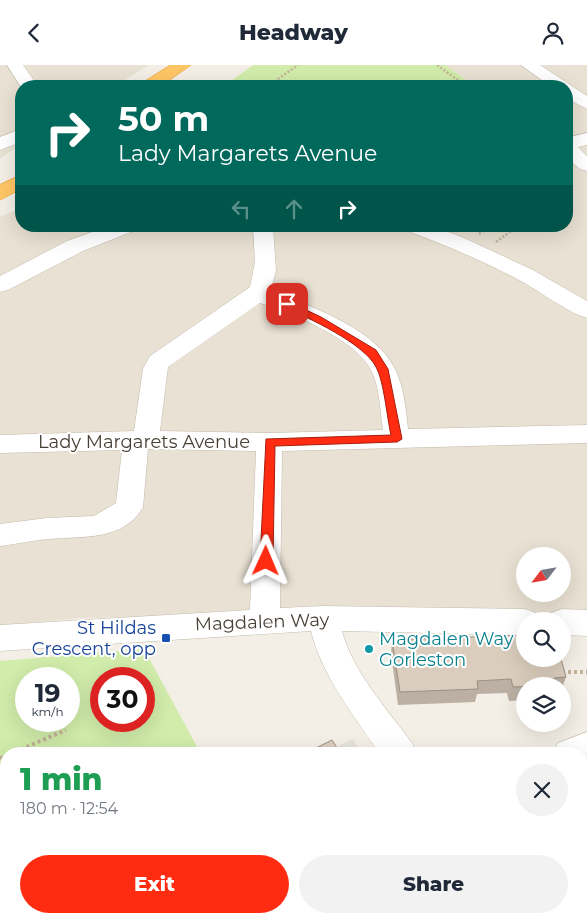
<!DOCTYPE html>
<html lang="en">
<head>
<meta charset="utf-8">
<style>
  :root { --surface:#fff; --page:#f2f2f3; --text:#1f2937; --muted:#747a83; --accent:#ff2c12 }
  body { margin:0; font-family:Montserrat,sans-serif; background:var(--page); color:var(--text); height:100vh; display:flex; flex-direction:column; font-size:19px; white-space:nowrap }
  * { box-sizing:border-box; margin:0 }
  p { font-size:16px; color:var(--muted) }
  .icon { flex:none; width:28px; height:28px; fill:none; stroke:currentColor; stroke-width:2; stroke-linecap:round; stroke-linejoin:round }
  .map { position:relative; flex:1; overflow:hidden }
  .drawer { position:absolute; left:0px; top:682px; width:588px; height:176px; display:flex; flex-direction:column; background:var(--surface); border-radius:20px 20px 0 0; box-shadow:0 5px 20px #0002 }
  .drawer>* { flex:none }
  .top-card { position:absolute; left:15px; top:15px; width:558px; height:152px; border-radius:20px; box-shadow:0 5px 20px #0002; background:#00695c; color:#fff; overflow:hidden }
  .needle { width:32px; rotate:239deg }
  .tools { position:absolute; left:516px; top:482px; display:grid; gap:10px }
  .tools a { display:grid; place-items:center; width:55px; height:55px; border-radius:50%; background:var(--surface); box-shadow:0 5px 20px #0002; font-size:25px }
  .speed { position:absolute; left:15px; top:602px; display:flex; gap:10px; font-size:25px; font-weight:700; text-align:center }
  .speed>* { display:grid; place-content:center; width:65px; height:65px; border-radius:50%; background:var(--surface); box-shadow:0 5px 20px #0002; line-height:1 }
  .speed small { font-size:12px; font-weight:400 }
  .speed .limit { border:8px solid #d22; background:#fff; color:#111 }
  .pin { position:absolute; display:grid; place-items:center; width:42px; height:42px; color:#fff; margin:-21px; border-radius:10px; box-shadow:0 2px 8px #0006 }
  .me { position:absolute; width:55px; margin:-28px; rotate:1deg; stroke-linejoin:round; filter:drop-shadow(0 0 4px #0008) }
  .turn { display:flex; align-items:center; gap:18px; height:105px; padding:0 20px; font-size:22px }
  .turn .icon { width:65px; height:65px; stroke-width:2.5 }
  .turn b { display:block; font-size:35px; line-height:42px }
  .lanes { display:flex; align-items:center; height:48px; padding:0 20px; background:#0003; justify-content:center; gap:25px; direction:ltr }
  .lanes .off { opacity:.35 }
  .round { display:grid; place-items:center; flex:none; width:52px; height:52px; border-radius:26px; background:var(--page) }
  .head { display:flex; align-items:center; justify-content:space-between; height:85px; padding:0 20px }
  h1 { font-size:30px; font-weight:800; line-height:38px; color:#1e9e55 }
  .button { display:flex; gap:10px; margin-top:auto; padding:10px 20px }
  .button a { flex:1; height:58px; border-radius:30px; background:var(--accent); color:#fff; font-size:20px; font-weight:800; line-height:58px; text-align:center }
  .button a+a { background:var(--page); color:var(--text) }
  header { display:flex; justify-content:space-between; align-items:center; height:65px; padding:0 20px; background:var(--surface); font-size:22px; font-weight:800 }
  .map>svg:first-child { display:block }
</style>
</head>
<body>
<header><svg class="icon" aria-label="back" viewBox="0 0 24 24"><path d="M15 5l-7 7 7 7"/></svg>Headway<svg class="icon" aria-label="person" viewBox="0 0 24 24"><circle cx="12" cy="8" r="4"/><path d="M4 21q1-7 8-7t8 7"/></svg></header>
<div class="map">
<svg width="587" height="858" viewBox="0 0 587 858">
  <rect width="100%" height="100%" fill="#f4efe6"/>
  <g fill="#e9e1d3" fill-rule="evenodd">
    <polygon points="0,0 149,0 115,21 21,21 21,80 0,93"/>
    <path d="M445 0H587V548L510 547 79 553 0 561V152L21 143V161H566V21H475ZM525 491H562V529H525Z"/>
  </g>
  <g fill="#d1ecab" fill-rule="evenodd">
    <polygon points="253,0 445,0 475,21 224,21"/>
    <path d="M144 584 201 689H6V852H281L284 858H0V596ZM26 614H69V656H26ZM101 614H144V656H101Z"/>
  </g>
  <g fill="#e5e2de">
    <polygon points="353,674 362,689 322,689"/>
    <polygon points="581,832 587,840 587,858 512,858 509,853 581,852"/>
  </g>
  <g fill="none" stroke-linecap="round" stroke-linejoin="round">
    <defs>
      <g id="minor">
        <polygon points="7,0 23,0 38,21 21,22"/>
        <polygon points="521,0 540,0 587,31 587,44 566,33 566,21 550,21"/>
        <polygon points="21,64 21,77 0,85 0,72"/>
        <polygon points="587,68 587,80 578,82 587,91 587,106 580,104 566,92 566,73"/>
        <polygon points="109,161 139,161 136,165 83,186 8,225 0,227 0,211 67,176"/>
        <path d="M253 161H273L276 206 270 227C310 240 376 264 395 304 404 323 406 344 408 364L587 360V378L282 386 280 543 323 541 525 544 536 548 540 556H525V570L342 566C353 607 387 644 412 678L417 689H380C354 651 322 611 311 566L0 586V560L250 545 256 386 148 384 143 442C124 476 83 471 50 474 33 475 17 479 0 481V459L47 453 94 451 116 438 122 385 0 388V370L134 366 143 304 150 291 250 222 255 197ZM260 238C292 249 355 273 371 305 380 322 380 346 383 365L269 368 160 366 168 302Z"/>
        <path d="M402 161H433L464 173 533 205 587 236V253C568 248 537 224 517 214 481 195 443 179 405 165Z"/>
        <polygon points="562,544 587,545 587,571 562,570 562,556 547,556 551,548"/>
        <polygon points="587,667 587,698 581,700 581,689 553,689 558,678"/>
        <polygon points="532,852 572,852 574,858 534,858"/>
      </g>
      <g id="highway">
        <polygon points="171,0 191,0 161,21 142,21 144,17"/>
        <polygon points="21,110 21,124 0,135 0,120"/>
      </g>
    </defs>
    <use href="#minor" stroke="#c3baaa" stroke-width="1"/>
    <use href="#highway" stroke="#ea9c2a" stroke-width="1"/>
    <g stroke="#c3b297" stroke-width="2.5" stroke-dasharray="2 2" stroke-linecap="butt">
      <polyline points="437,0 466,21"/>
      <polyline points="268,21 298,0"/>
      <polyline points="479,169 491,161"/>
      <polyline points="496,177 518,161"/>
    </g>
    <g stroke="#c3b297" stroke-width="4" stroke-dasharray="3 3" stroke-linecap="butt">
      <polyline points="562,607 587,607"/>
      <polyline points="10,689 66,665"/>
      <polyline points="0,693 6,691"/>
      <polyline points="581,732 587,739"/>
      <polyline points="581,744 587,741"/>
      <polyline points="581,818 587,826"/>
    </g>
    <use href="#minor" fill="#fff" fill-rule="evenodd"/>
    <use href="#highway" fill="#ffc666" fill-rule="evenodd"/>
  </g>
  <g fill="#bbb0a3">
    <polygon points="392,575 566,612 562,623 562,621 525,621 525,635 509,636 507,628 477,629 475,637 398,640 391,589"/>
    <polygon points="429,852 515,852 518,858 433,858"/>
  </g>
  <g fill="#dacdbd" stroke="#999084">
    <polygon points="525,570 525,594 561,594 566,612 554,613 556,620 513,622 511,614 477,616 478,624 400,627 392,575"/>
    <polygon points="332,675 341,689 314,689 312,685"/>
    <polygon points="442,852 515,852 518,858 445,858"/>
  </g>
  <path fill="#ff2c12" stroke="#a61d0c" d="M287 236 321 252 376 285 388 304 402 374 397 377 275 381 273 496 266 500 260 496 266 374 391 370C387 353 384 316 376 302 364 278 308 253 283 241V237Z"/>
  <rect fill="#1a4fb4" stroke="#fff" stroke-width="2" x="161" y="568" width="10" height="10" rx="2.5"/>
  <circle fill="#0f9aa8" stroke="#fff" stroke-width="2" cx="369" cy="584" r="5"/>
  <g text-anchor="middle" stroke-width="4" stroke-linejoin="round" paint-order="stroke">
    <g font-size="18" fill="#473f34" stroke="#fff">
      <text x="144" y="383">Lady Margarets Avenue</text>
      <text transform="translate(262 557) rotate(-2)" y="6">Magdalen Way</text>
    </g>
    <g font-size="18" fill="#164399" stroke="#fff" text-anchor="end">
      <text x="156" y="569">St Hildas<tspan x="156" dy="21">Crescent, opp</tspan></text>
    </g>
    <g font-size="18" fill="#0d838f" stroke="#fff" text-anchor="start">
      <text x="379" y="580">Magdalen Way<tspan x="379" dy="21">Gorleston</tspan></text>
    </g>
  </g>
</svg>
<div class="tools">
<a><svg class="needle" viewBox="-14 -14 28 28"><path d="M0-13l5 13h-10z" fill="#e53935"/><path d="M0 13l5-13h-10z" fill="#747a83"/></svg></a>
<a><svg class="icon" aria-label="search" viewBox="0 0 24 24"><circle cx="10" cy="10" r="6"/><path d="M15 15l6 6"/></svg></a>
<a><svg class="icon" aria-label="layers" viewBox="0 0 24 24"><path d="M12 4l9 5-9 5-9-5zM3 14l9 5 9-5"/></svg></a>
</div>
<div class="speed"><div>19<small>km/h</small></div><div class="limit">30</div></div>
<div class="pin" style="left:287px;top:239px;background:#d93025"><svg class="icon" aria-label="arrive" viewBox="0 0 24 24"><path d="M6 21V4h12l-3 4 3 4H6"/></svg></div>
<svg class="me" style="left:266px;top:496px" viewBox="-20 -20 40 40"><path d="M0-17L14 15 0 8-14 15z" fill="#ff2c12" stroke="#fff" stroke-width="4"/></svg>
<div class="top-card">
<div class="turn"><svg class="icon" aria-label="right" viewBox="0 0 24 24"><path d="M7 20v-9h11M14 6l5 5-5 5"/></svg><div><b>50 m</b>Lady Margarets Avenue</div></div>
<div class="lanes"><svg class="icon off" aria-label="left" viewBox="0 0 24 24"><path d="M17 20v-9H6M10 6l-5 5 5 5"/></svg><svg class="icon off" aria-label="ahead" viewBox="0 0 24 24"><path d="M12 20V5M6 11l6-6 6 6"/></svg><svg class="icon" aria-label="right" viewBox="0 0 24 24"><path d="M7 20v-9h11M14 6l5 5-5 5"/></svg></div>
</div>
<section class="drawer">
<div class="head"><div><h1>1 min</h1><p>180 m · 12:54</p></div><a class="round"><svg class="icon" aria-label="close" viewBox="0 0 24 24"><path d="M6 6l12 12M18 6L6 18"/></svg></a></div>
<div class="button"><a>Exit</a><a>Share</a></div>
</section>
</div>
</body>
</html>
